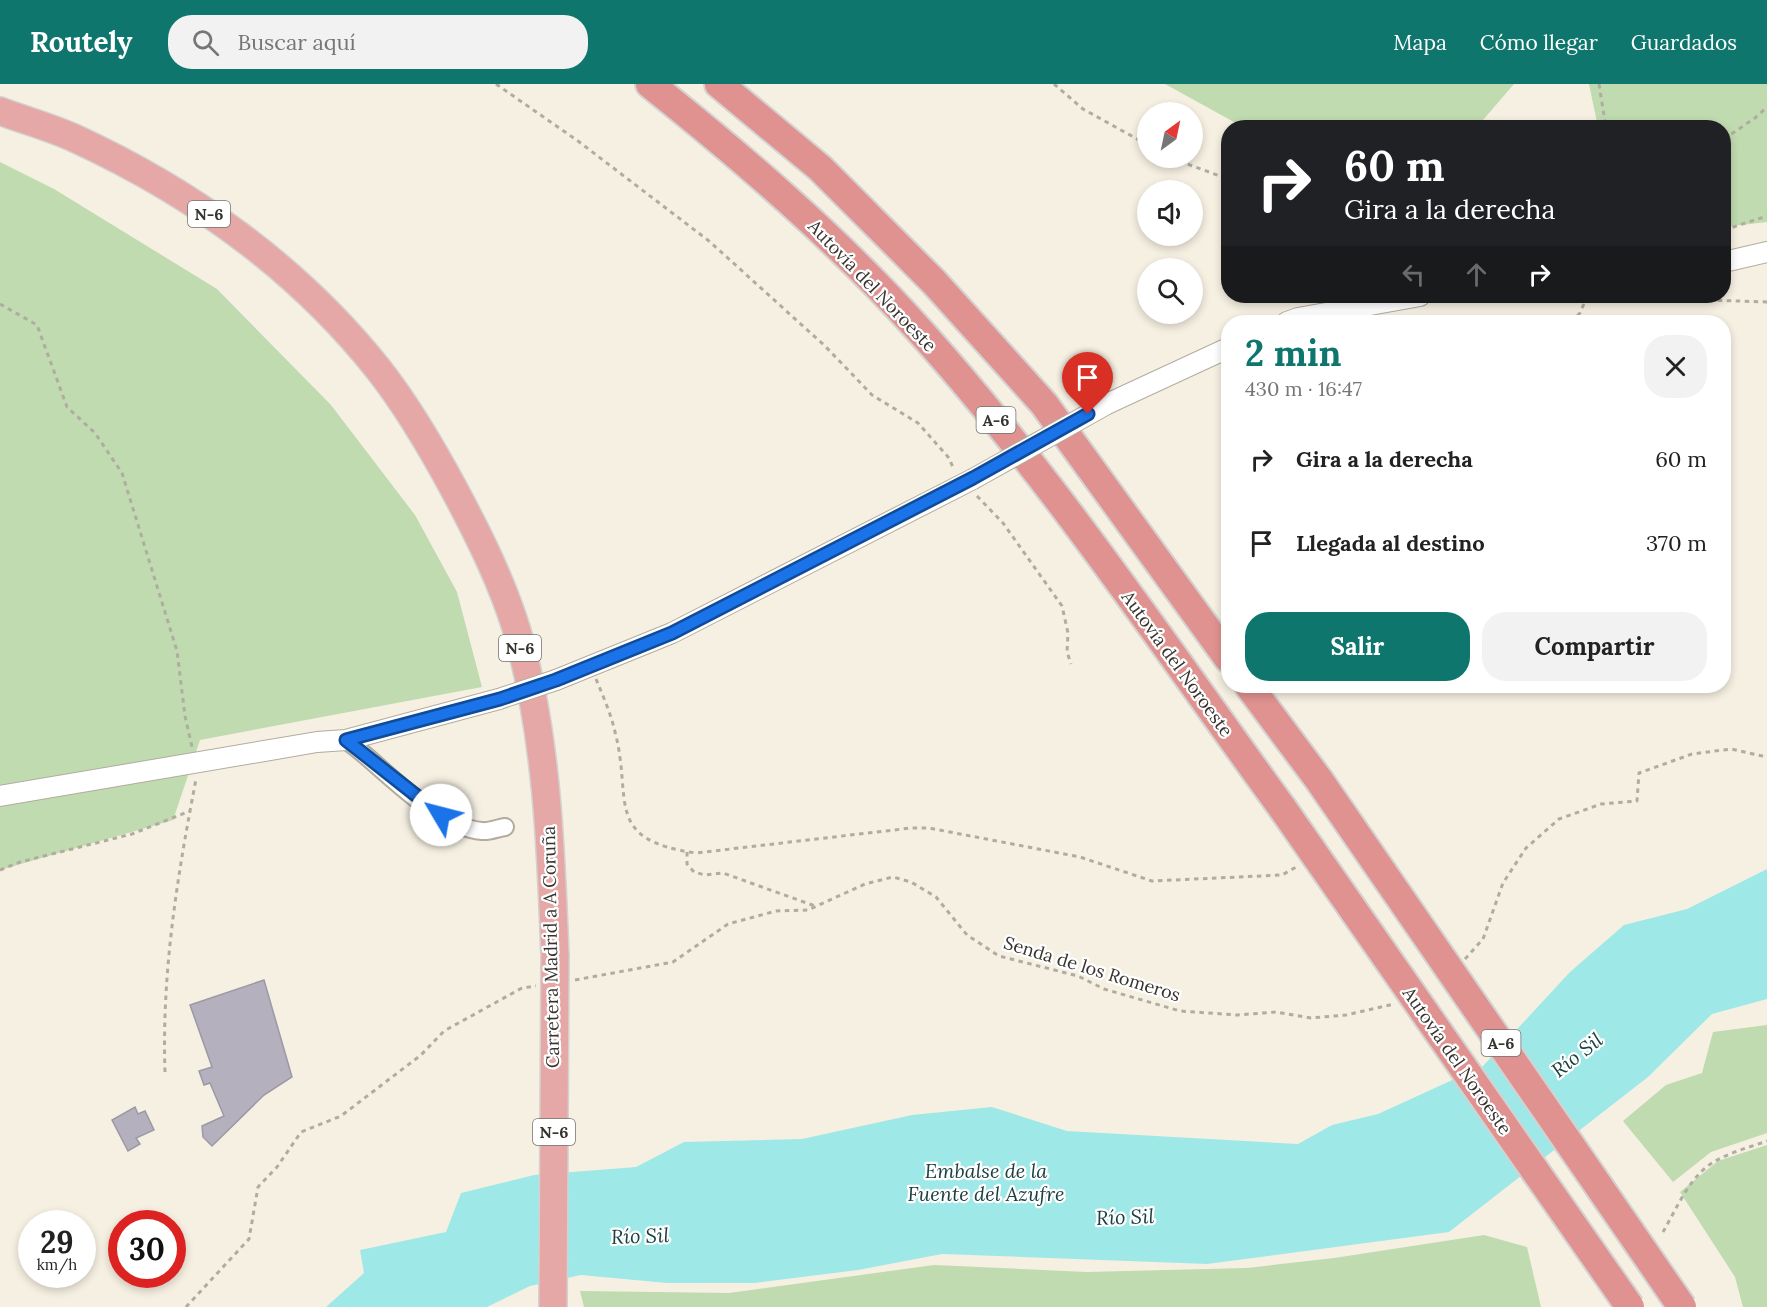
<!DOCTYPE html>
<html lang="es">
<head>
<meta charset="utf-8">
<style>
  :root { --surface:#fff; --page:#f2f2f2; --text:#222; --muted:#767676; --accent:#0f766e }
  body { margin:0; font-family:Lora,serif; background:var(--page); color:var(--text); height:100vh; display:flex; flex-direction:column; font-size:22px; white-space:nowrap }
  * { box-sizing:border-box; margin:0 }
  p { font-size:20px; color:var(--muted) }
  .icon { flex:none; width:33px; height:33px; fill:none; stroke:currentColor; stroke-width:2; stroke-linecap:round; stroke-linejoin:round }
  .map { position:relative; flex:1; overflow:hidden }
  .drawer { position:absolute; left:1221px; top:231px; width:510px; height:378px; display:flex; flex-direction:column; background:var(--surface); border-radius:24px; box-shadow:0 3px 9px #0003 }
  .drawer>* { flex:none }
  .top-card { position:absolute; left:1221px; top:36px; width:510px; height:183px; border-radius:24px; box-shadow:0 3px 9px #0003; background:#202124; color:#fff; overflow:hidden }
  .needle { width:39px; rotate:33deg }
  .controls { position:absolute; left:1137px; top:18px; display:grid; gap:12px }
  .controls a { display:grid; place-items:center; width:66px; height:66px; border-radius:50%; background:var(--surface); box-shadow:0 3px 9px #0003; font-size:30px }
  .speed { position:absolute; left:18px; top:1126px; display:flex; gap:12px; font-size:30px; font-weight:700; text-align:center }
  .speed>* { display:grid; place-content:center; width:78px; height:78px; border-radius:50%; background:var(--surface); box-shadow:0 3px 9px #0003; line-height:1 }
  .speed small { font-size:15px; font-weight:400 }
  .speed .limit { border:9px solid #d22; background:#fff; color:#111 }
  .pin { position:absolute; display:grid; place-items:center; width:51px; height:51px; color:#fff; margin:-62px -26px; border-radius:50% 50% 50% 0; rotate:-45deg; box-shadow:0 0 6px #0007 }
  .pin .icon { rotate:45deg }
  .me { position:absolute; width:66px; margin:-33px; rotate:307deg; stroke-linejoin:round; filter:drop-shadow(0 0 4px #0008) }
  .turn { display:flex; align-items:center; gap:21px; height:126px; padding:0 24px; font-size:27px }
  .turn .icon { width:78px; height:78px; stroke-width:2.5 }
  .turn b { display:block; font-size:42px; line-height:51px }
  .lanes { display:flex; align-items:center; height:57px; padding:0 24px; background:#0003; justify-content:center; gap:30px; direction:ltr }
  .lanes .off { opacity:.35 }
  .round { display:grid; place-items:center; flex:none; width:63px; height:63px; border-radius:24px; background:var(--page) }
  .overview { display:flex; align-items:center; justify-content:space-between; height:102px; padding:0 24px }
  h1 { font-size:36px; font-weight:800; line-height:45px; color:var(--accent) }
  .cta { display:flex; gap:12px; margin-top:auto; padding:12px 24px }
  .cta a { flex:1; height:69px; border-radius:24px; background:var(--accent); color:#fff; font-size:24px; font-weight:800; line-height:69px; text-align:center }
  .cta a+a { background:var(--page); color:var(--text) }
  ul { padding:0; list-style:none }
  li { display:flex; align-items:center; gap:18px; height:84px; padding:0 24px }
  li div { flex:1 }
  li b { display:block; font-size:22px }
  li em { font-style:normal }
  header { display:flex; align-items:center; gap:36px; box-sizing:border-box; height:84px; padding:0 30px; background:var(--accent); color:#fff }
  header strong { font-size:28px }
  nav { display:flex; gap:33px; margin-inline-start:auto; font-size:21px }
  .search { width:420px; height:54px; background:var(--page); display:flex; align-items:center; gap:15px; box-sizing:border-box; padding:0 21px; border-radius:24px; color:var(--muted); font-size:22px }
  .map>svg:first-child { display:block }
</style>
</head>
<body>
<header>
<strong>Routely</strong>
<div class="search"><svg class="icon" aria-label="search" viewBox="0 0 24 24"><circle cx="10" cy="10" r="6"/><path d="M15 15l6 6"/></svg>Buscar aquí</div>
<nav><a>Mapa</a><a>Cómo llegar</a><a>Guardados</a></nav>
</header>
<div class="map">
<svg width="1767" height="1223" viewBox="0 0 1767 1223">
  <rect width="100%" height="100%" fill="#f6f0e2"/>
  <g fill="#bfdbaf">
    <polygon points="1165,0 1514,0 1477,43 1243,43"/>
    <polygon points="1589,0 1767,0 1767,138 1724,143 1724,44 1598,43"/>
    <polygon points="0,78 54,105 217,205 331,321 415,431 457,508 482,603 200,656 173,736 0,786"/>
    <polygon points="1767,941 1767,1049 1711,1068 1673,1098 1623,1037 1666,1001 1702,989 1713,948"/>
    <polygon points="1767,1061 1767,1223 1743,1223 1735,1193 1680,1108 1718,1077"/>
    <polygon points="1484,1151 1527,1163 1541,1223 584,1223 580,1207 729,1209 934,1181 1087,1188 1247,1184 1334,1174"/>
  </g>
  <polygon fill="#9fe8e8" points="1767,785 1767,915 1712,930 1648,993 1449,1148 1207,1180 942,1170 858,1186 755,1199 667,1199 581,1191 530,1202 487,1223 326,1223 364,1189 360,1166 446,1148 461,1109 534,1091 636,1083 684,1058 802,1055 912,1031 992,1023 1067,1047 1298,1060 1332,1041 1378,1030 1483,982 1570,888 1624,841 1687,825"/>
  <g fill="#b4b0bd" stroke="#9c99a6" stroke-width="1.5">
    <polygon points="264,896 292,993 264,1011 212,1062 203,1053 202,1042 224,1032 210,999 204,1001 199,987 212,983 190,921"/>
    <polygon points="135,1023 138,1030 145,1027 154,1046 136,1054 140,1060 128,1067 112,1036"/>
  </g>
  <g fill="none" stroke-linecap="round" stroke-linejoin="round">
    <defs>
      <path id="minor" d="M346 656C384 683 434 743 482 747 489 748 498 744 505 743"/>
      <g id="tertiary">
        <polyline points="1724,178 1767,168"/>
        <polyline points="1287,238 1298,234 1420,212"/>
        <polyline points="1107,320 1228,264"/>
        <polyline points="556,596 672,549 973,395"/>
        <polyline points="0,712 317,658 346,656 499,615"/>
      </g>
      <path id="trunk" d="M0 27C24 36 49 43 72 53 190 107 298 184 379 286 408 323 433 366 455 407 479 452 502 498 517 547 547 652 551 764 555 872"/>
      <g id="motorway">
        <path d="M650 0C744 75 838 156 919 246 1053 395 1165 563 1283 725"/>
        <polyline points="719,0 820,84 934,198 1044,320 1228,574"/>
        <polyline points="1249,602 1319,696"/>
      </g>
    </defs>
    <use href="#minor" stroke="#b2aca0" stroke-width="20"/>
    <use href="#tertiary" stroke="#b2aca0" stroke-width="22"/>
    <use href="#trunk" stroke="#d3d2d1" stroke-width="30"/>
    <use href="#motorway" stroke="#d3d2d1" stroke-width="32"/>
    <g stroke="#b1aca1" stroke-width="3" stroke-dasharray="4.5 4.5" stroke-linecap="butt">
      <polyline points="496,0 578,57 709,157 825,262 872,311 918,339 949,374 954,386"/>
      <polyline points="1054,0 1083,25 1148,61"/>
      <polyline points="1599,0 1606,44"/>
      <polyline points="1724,55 1755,34 1767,23"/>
      <polyline points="1171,74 1228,95"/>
      <polyline points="1724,146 1767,132"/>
      <polyline points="1585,212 1586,215 1614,213 1767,218"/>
      <polyline points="0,220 37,241 67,323 95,349 122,389 177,567 185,632 192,663"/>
      <polyline points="1571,238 1580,229 1586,215"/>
      <polyline points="977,412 1003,439 1062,522 1068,549 1067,568 1071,580"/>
      <path d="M596 595C603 612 611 630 615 648 633 715 602 756 696 769L911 744H929L1080 773 1152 797 1282 791 1298 782"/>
      <polyline points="687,768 687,780 694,788 705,791 723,789 815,822"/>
      <polyline points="0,786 20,778 132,750 190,727 196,695"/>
      <polyline points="1465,875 1483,855 1503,799 1526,764 1559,735 1601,720 1637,717 1639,689 1692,670 1731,665 1767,673"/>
      <polyline points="575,896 673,878 728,840 776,827 808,826 865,800 893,793 911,798 936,813 967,851 999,872 1078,892 1104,905 1180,927 1237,931 1276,928 1311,934 1346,931 1394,920"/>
      <path d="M165 988C162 899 174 814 190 727"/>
      <path d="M1663 1148C1674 1129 1685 1104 1700 1089 1717 1071 1745 1065 1767 1057"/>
      <polyline points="186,1223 249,1155 258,1103 277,1083 301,1048 341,1032 421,971 444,947 522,904 536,902"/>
    </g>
    <use href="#minor" stroke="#fff" stroke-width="16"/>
    <use href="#tertiary" stroke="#fff" stroke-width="20"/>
    <use href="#trunk" stroke="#e6a8a6" stroke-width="27"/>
    <use href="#motorway" stroke="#e09290" stroke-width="28"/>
    <defs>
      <g id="tertiary-bridge">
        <polyline points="973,395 1107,320"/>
        <polyline points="499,615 556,596"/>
      </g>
      <polyline id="trunk-bridge" points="553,1223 555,872"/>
      <g id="motorway-bridge">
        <polyline points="1319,696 1682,1223"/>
        <polyline points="1283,725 1630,1223"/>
      </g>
    </defs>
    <use href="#tertiary-bridge" stroke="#b2aca0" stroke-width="22" stroke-linecap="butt"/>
    <use href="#trunk-bridge" stroke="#d3d2d1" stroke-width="30" stroke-linecap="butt"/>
    <use href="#motorway-bridge" stroke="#d3d2d1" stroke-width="32" stroke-linecap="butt"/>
    <use href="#tertiary-bridge" stroke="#fff" stroke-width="20"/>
    <use href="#trunk-bridge" stroke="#e6a8a6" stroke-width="27"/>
    <use href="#motorway-bridge" stroke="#e09290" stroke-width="28"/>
  </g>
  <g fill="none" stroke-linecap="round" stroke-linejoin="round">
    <defs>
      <polyline id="route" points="441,731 346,656 500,615 556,596 672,549 973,394 1088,330"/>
    </defs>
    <use href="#route" stroke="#114b97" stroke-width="15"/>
    <use href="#route" stroke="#1a73e8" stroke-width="10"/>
  </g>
  <g text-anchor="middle" stroke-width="4.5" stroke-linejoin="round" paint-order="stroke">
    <g fill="#fff" stroke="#73716d" stroke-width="1.5">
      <rect x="188" y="117" width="42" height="26" rx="4.5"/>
      <rect x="976.5" y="323" width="39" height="26" rx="4.5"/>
      <rect x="499" y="551" width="42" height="26" rx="4.5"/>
      <rect x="1481.5" y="946" width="39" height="26" rx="4.5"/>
      <rect x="533" y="1035" width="42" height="26" rx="4.5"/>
    </g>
    <g font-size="16" font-weight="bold" fill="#37342f">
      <text x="209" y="136">N-6</text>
      <text x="996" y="342">A-6</text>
      <text x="520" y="570">N-6</text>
      <text x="1501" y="965">A-6</text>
      <text x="554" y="1054">N-6</text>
    </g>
    <g font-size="18" fill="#37342f" stroke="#fff">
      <text transform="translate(872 202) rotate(46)" y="6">Autovía del Noroeste</text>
      <text transform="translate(1177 580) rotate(54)" y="6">Autovía del Noroeste</text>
      <text transform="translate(551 863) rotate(-91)" y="6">Carretera Madrid a A Coruña</text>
      <text transform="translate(1092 885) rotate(17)" y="6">Senda de los Romeros</text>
      <text transform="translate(1457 977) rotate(55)" y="6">Autovía del Noroeste</text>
    </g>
    <g font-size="20" font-style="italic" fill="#1c4040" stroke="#fff">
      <text transform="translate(1577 971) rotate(-38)" y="7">Río Sil</text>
      <text x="986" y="1094">Embalse de la<tspan x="986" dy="23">Fuente del Azufre</tspan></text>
      <text transform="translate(1125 1133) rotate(-2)" y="7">Río Sil</text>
      <text transform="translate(640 1152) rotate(-2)" y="7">Río Sil</text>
    </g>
  </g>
</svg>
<div class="controls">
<a><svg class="needle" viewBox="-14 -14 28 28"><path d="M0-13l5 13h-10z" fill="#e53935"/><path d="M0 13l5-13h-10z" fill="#767676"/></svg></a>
<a><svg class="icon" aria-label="sound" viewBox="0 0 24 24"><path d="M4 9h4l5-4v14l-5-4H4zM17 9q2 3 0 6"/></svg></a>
<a><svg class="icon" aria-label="search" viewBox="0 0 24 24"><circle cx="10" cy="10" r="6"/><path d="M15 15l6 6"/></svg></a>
</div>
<div class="speed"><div>29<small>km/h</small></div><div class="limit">30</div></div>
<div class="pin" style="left:1088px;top:330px;background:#d93025"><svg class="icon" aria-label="arrive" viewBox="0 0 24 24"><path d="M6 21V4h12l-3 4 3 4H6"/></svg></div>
<svg class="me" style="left:441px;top:731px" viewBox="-20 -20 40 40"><circle r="19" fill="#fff"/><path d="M0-13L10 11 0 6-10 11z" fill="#1a73e8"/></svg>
<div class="top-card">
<div class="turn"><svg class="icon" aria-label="right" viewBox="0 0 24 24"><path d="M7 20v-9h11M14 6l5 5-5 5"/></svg><div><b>60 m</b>Gira a la derecha</div></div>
<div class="lanes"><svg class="icon off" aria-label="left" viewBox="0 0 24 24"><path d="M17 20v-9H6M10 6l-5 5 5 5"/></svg><svg class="icon off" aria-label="ahead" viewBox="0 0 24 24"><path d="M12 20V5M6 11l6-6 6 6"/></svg><svg class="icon" aria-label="right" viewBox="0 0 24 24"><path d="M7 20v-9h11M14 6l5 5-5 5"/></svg></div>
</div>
<section class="drawer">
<div class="overview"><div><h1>2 min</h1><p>430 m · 16:47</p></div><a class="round"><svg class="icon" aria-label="close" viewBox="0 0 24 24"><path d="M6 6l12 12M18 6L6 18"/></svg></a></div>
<ul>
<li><svg class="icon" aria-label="right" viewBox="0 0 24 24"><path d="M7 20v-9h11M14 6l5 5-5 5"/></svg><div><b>Gira a la derecha</b></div><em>60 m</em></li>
<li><svg class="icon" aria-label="arrive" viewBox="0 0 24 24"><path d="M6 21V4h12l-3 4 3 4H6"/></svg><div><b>Llegada al destino</b></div><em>370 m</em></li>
</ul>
<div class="cta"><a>Salir</a><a>Compartir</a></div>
</section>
</div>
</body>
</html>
